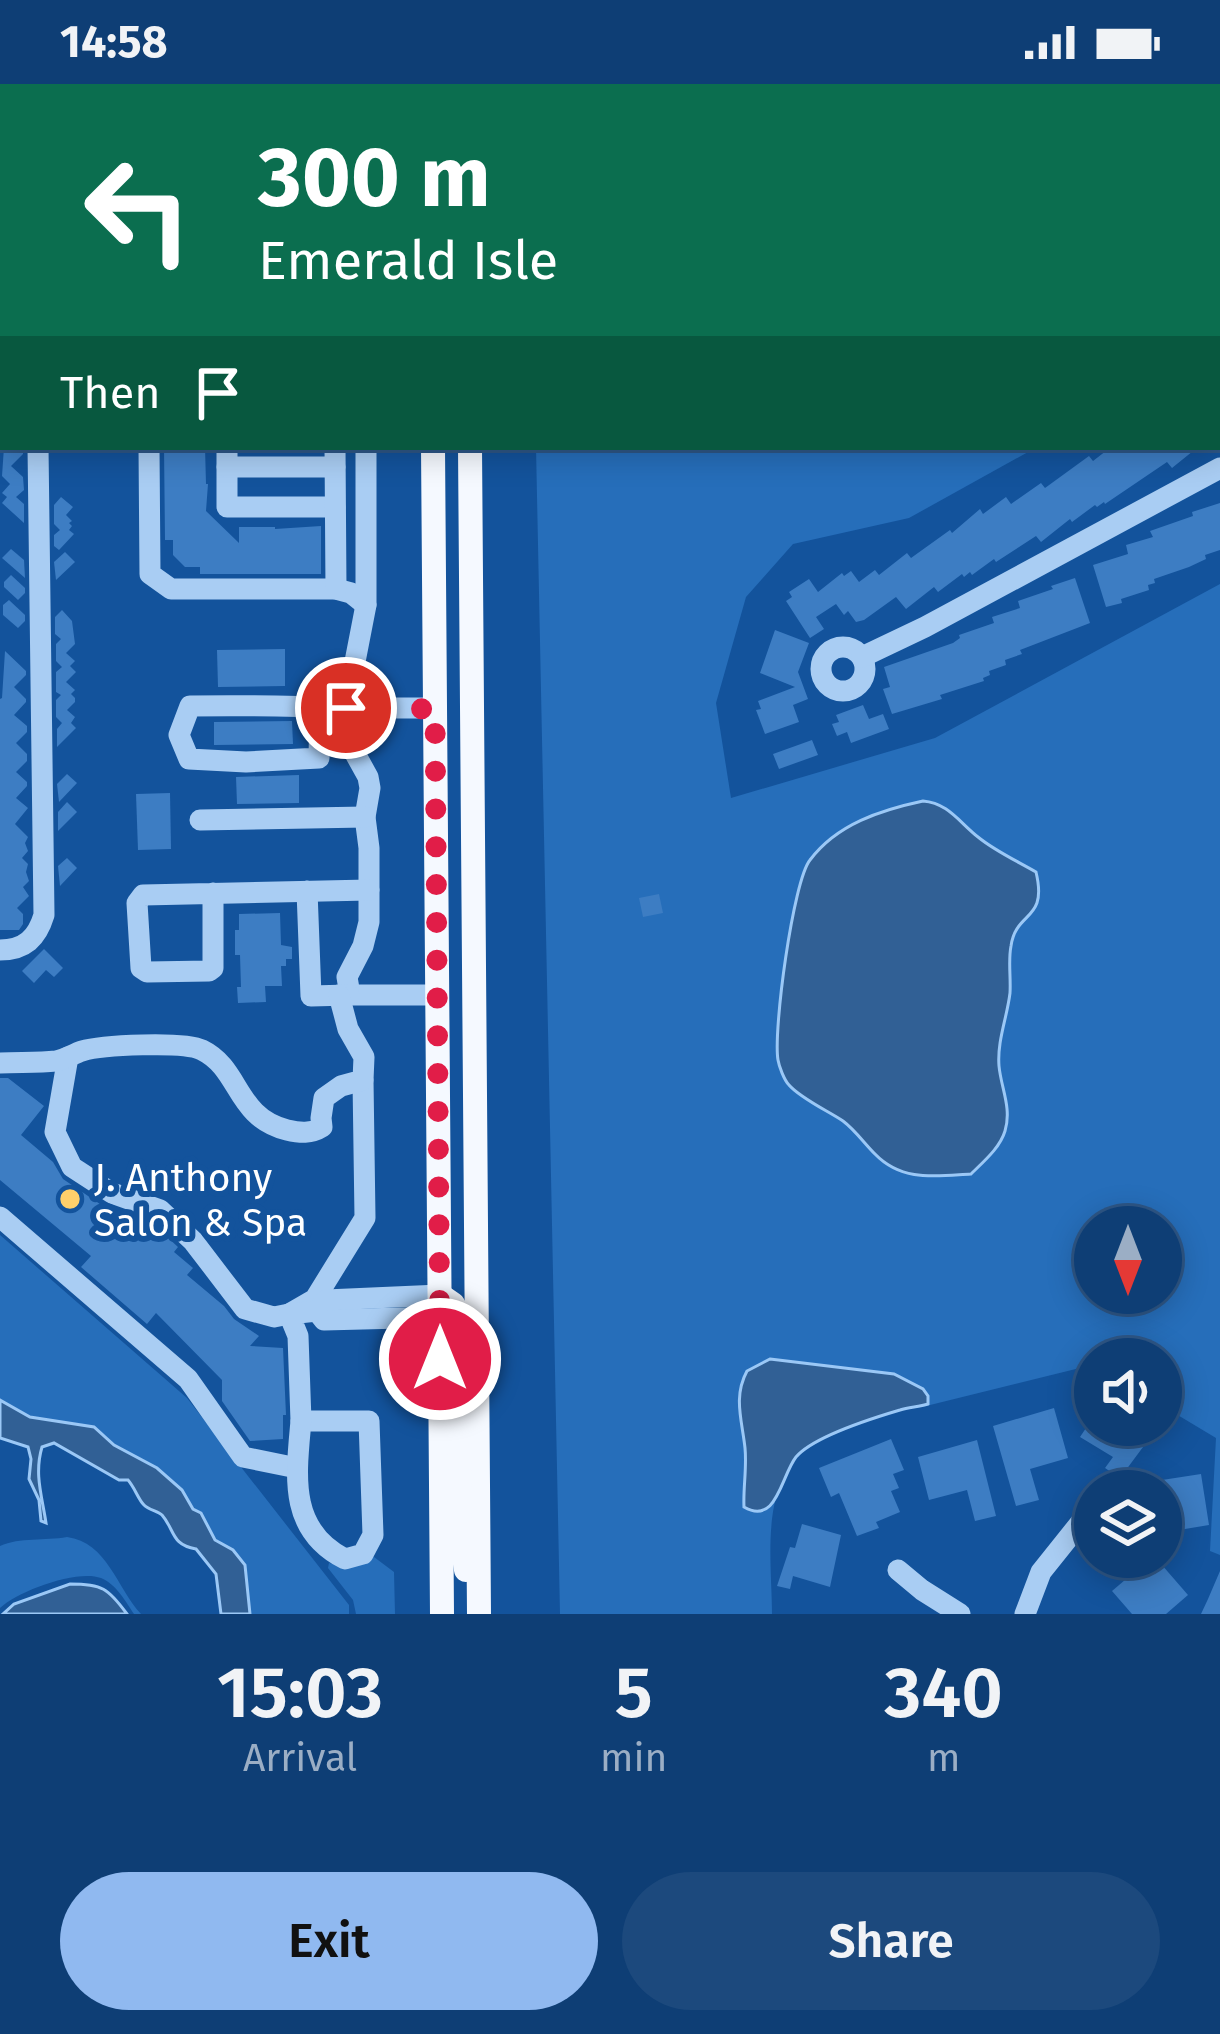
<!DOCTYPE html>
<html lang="en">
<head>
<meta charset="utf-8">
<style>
  :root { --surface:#0e3e75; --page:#1c497d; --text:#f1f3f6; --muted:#9baec5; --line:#2e5787; --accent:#90b9f0 }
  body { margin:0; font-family:"Fira Sans",sans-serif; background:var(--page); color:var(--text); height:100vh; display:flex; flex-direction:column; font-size:45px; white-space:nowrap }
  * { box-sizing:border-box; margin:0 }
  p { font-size:39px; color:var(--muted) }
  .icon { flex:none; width:66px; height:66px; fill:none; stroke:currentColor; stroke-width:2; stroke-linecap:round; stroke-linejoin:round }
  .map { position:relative; height:1530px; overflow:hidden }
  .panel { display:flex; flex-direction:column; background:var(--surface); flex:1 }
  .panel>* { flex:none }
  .top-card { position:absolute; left:0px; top:0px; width:1221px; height:366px; box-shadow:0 6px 30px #0003,0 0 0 3px var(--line); background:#0b6e4f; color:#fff; overflow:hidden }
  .needle { width:78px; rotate:180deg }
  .controls { position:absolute; left:1074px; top:1122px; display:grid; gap:24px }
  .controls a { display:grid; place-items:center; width:108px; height:108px; border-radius:50%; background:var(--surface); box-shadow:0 6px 30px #0003,0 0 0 3px var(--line); font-size:60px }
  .pin { position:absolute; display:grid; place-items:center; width:102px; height:102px; color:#fff; margin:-51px; border:6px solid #fff; border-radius:50%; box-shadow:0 3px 12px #0007 }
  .me { position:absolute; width:132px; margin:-66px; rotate:0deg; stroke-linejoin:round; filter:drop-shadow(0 0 9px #0008) }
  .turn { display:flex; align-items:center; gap:42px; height:252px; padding:0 60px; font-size:54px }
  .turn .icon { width:156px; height:156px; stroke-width:2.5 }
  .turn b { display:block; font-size:84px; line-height:102px }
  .then { display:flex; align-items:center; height:114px; padding:0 60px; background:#0003; gap:24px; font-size:45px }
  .eta { display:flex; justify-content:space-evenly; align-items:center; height:204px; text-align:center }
  .eta b { font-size:72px; font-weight:600; line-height:84px }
  .button { display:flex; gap:24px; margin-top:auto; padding:24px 60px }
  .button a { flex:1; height:138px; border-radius:72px; background:var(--accent); color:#111; font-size:48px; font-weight:600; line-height:138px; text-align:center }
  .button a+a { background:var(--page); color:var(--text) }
  .status { display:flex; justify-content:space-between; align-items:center; height:84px; padding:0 60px; background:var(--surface); direction:ltr }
  .status svg { height:33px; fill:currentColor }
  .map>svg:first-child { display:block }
</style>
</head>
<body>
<div class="status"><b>14:58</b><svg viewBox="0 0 49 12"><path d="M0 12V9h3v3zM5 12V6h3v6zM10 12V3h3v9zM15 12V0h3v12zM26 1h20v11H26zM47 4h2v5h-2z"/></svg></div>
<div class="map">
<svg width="1220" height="1530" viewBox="0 0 1220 1530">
  <rect width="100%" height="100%" fill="#13539c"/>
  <g fill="#266eba" fill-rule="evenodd">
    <polygon points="824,0 1220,0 1220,1 819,3"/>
    <path d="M536 363H1037L909 434 793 460 746 513 716 619 731 714 935 654 1220 500V1471L1210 1467 1216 1354 1161 1321V1275H1095V1282L1092 1281 922 1323C895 1323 866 1335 842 1347 828 1353 812 1359 801 1369 760 1408 772 1479 772 1530H560ZM1095 1143H1161V1209H1095Z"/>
    <polygon points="0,1151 187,1314 349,1521 349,1530 250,1530 245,1481 233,1466 215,1456 182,1406 157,1384 114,1361 105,1351 81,1340 30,1333 0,1316"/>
    <path d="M67 1453C107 1458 117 1504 141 1530H134C126 1518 116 1500 101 1494 77 1485 18 1507 0 1524V1462C20 1453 45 1457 67 1453Z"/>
    <polygon points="370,1470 394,1488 395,1530 356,1530 353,1516 328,1484 329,1479 343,1482"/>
  </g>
  <g fill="#316095" stroke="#9bc8f6" stroke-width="3">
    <path d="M923 717C948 719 959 738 978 753 995 767 1017 777 1036 788 1048 838 1016 826 1011 862 1008 877 1011 893 1010 909 1007 934 997 957 999 982 1001 1004 1012 1024 1005 1047 1000 1064 983 1078 971 1090 935 1092 902 1098 875 1070 864 1059 855 1046 843 1037 828 1027 800 1014 789 1001 784 996 779 982 778 976 773 947 793 797 810 776 837 740 881 726 923 717Z"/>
    <path d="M770 1275 894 1290 923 1305 928 1312V1320C918 1323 909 1323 900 1326 873 1334 814 1352 796 1373 781 1392 777 1442 744 1423 743 1404 747 1384 745 1364 742 1336 733 1313 747 1287Z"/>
    <path d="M0 1316 30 1333 94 1343 114 1361 157 1384 182 1406 193 1425 201 1429 215 1456 233 1466 245 1481 250 1530H221L216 1490 196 1465C171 1461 175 1446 162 1431 158 1427 149 1426 144 1421 138 1415 135 1404 128 1396H119L54 1359 42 1363C34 1390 42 1412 46 1439L41 1437 39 1416 29 1395 31 1375 28 1363 0 1354Z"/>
    <path d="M70 1500C102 1500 108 1504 127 1530H3L14 1520Z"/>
  </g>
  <g fill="#3d7dc3">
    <polygon points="4,363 23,363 23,370 11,382 23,393 24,406 16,413 24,420 24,439 2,419 7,413 2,409 10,400 2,392"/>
    <polygon points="164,363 205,363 206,400 208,400 206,427 239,459 239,443 275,443 275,445 321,442 321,490 200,490 200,483 185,483 173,471 173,456 165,456"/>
    <polygon points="1111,363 1198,363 1172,384 1167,378 1105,420 1104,418 1097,423 1095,421 1072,438 1070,435 1041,458 1036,452 996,478 994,475 972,491 970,488 964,493 962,490 938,508 934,503 906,525 896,513 864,536 856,538 848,527 844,531 836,520 816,533 824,545 810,554 786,517 792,513 789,508 809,495 818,508 842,489 844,492 851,487 859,498 875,486 879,491 907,469 911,474 950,446 952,449 980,425 983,430 1006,413 1011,420 1041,399 1045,404 1089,372 1093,377"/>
    <polygon points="61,413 73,423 66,431 72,437 69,439 72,442 69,446 74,450 59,466 54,462 54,451 60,446 54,440 54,421"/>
    <polygon points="1220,419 1220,466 1205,471 1206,475 1189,483 1154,495 1155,499 1148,501 1149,506 1121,515 1122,519 1106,523 1093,481 1128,470 1126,461 1153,453 1150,447 1193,432 1192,428"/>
    <polygon points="11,465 24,476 25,494 2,474"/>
    <polygon points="65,468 75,478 56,496 54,478"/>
    <polygon points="11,491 25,504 25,509 18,516 4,503 4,498"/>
    <polygon points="1075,494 1090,539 1020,566 1022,570 1005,576 1006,581 989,587 990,591 983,594 984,597 940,611 942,615 892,630 883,605 890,603 884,583 953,559 960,554 959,551 994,539 992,533 1020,524 1018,517 1053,505 1051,502"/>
    <polygon points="9,516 25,531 25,537 18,544 3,531 3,521"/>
    <polygon points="62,526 72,537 75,560 66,569 75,577 70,582 76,588 66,598 75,606 71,610 75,614 75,618 67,626 75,633 71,639 76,644 57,663 57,645 62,639 56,633 56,616 61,611 56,608 56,588 62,583 56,577 56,560 61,555 55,550 55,533"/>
    <polygon points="775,546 809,559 798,588 808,615 793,621 799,638 765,650 756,626 761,625 758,617 795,603 760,589"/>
    <polygon points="285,565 285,602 218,603 217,566"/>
    <polygon points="5,567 26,587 26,591 14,603 26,615 26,618 14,631 27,642 27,648 16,659 27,670 27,677 16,688 27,698 27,702 16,714 28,724 15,740 28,753 25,759 28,767 22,774 28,780 26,788 29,797 23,803 29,812 17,824 23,830 23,840 19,846 0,846 0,615 2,614"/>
    <polygon points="863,621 869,635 883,630 889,645 851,659 847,648 837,652 832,640 839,638 836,631"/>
    <polygon points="292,637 293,660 214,661 214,638"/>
    <polygon points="812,656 818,671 779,685 773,670"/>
    <polygon points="67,690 77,699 59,718 57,700"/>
    <polygon points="299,691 299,719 237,720 236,693"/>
    <polygon points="170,709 171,765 138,766 136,710"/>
    <polygon points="67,718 77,728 58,747 58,728"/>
    <polygon points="67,774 77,784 60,802 58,782"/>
    <polygon points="659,810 663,829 643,833 639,814"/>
    <polygon points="280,829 281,861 292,863 292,875 286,875 286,882 281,882 282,902 265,902 266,918 238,919 237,903 241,903 240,871 235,871 235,846 239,846 239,830"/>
    <polygon points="44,865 63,884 54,893 46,886 34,899 22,887"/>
    <polygon points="0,994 8,994 44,1022 21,1051 53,1078 63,1095 122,1135 127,1130 145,1145 152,1139 178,1163 174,1168 193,1184 187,1191 224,1222 234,1235 259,1252 250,1262 283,1264 286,1331 283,1331 283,1355 250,1357 222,1317 222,1296 156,1229 147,1240 81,1183 91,1172 0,1096"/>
    <polygon points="1054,1324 1068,1374 1030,1385 1039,1416 1016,1422 993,1342"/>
    <polygon points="1088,1341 1153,1341 1143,1357 1146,1359 1120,1394 1105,1384 1113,1373 1080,1353"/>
    <polygon points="891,1355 904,1386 893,1390 899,1404 891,1407 900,1428 876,1438 879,1444 857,1452 839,1409 831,1413 819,1384"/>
    <polygon points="977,1356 996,1432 975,1437 967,1406 929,1416 918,1373"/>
    <polygon points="1201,1390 1209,1441 1161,1449 1161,1407 1136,1407 1136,1400"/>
    <polygon points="802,1440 841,1451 830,1503 793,1492 790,1505 777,1502 790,1463 795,1464"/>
    <polygon points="1152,1473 1155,1473 1188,1511 1166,1530 1132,1530 1112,1507"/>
    <polygon points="1220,1487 1220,1530 1201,1530 1208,1515"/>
  </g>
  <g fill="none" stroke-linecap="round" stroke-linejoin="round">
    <g stroke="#a9cdf3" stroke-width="21">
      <polyline points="59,0 60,3"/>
      <polyline points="100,0 101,3"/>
      <polyline points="352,0 352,3"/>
      <polyline points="175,3 177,0"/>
      <polyline points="1218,21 1220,20"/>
      <polyline points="1218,50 1220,49"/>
      <polyline points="0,247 3,247"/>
      <polyline points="149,363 150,490 171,505 336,505 351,509 366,521"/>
      <polyline points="227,363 227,423 335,423"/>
      <polyline points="335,363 336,505"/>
      <polyline points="227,383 335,383"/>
      <circle cx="843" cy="585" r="22"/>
      <polyline points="862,573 925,543 1220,384"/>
      <path d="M320 623 319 674 246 678 189 675 179 651 190 622C242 621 293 622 346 624L366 521V363"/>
      <polyline points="435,624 346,624 347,655 368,693 370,704 365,733 369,764 369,838 363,862 347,893 350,911 438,911"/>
      <polyline points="200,736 365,733"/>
      <polyline points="307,807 311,912 349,911"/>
      <polyline points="213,809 213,884 209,887 147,888 141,884 137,819 143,811 369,806"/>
      <path d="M0 866C25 866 37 854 44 831L38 363"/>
      <polyline points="68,973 55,1048 72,1083 112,1109 160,1126 193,1157 245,1225 274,1233 289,1230 315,1215 365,1134 363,996"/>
      <path d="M0 979C18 978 38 979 56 977 66 975 73 970 82 967 101 961 184 957 202 966 241 985 235 1033 287 1046 300 1049 311 1050 322 1043L321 1034 324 1014 341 1002 363 996 364 973 348 945 339 911"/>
      <polyline points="0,1133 188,1295 243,1373 297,1384"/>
      <polyline points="317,1227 324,1236 440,1233"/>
      <path d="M301 1337H369L373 1451 363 1470 345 1475C288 1446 296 1392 301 1337Z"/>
      <polyline points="301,1337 298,1252 289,1230 317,1227 326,1216 440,1211"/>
      <polyline points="898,1486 922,1506 960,1530"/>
      <polyline points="1025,1530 1041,1488 1085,1433"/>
    </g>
    <g stroke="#f5f9ff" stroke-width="24">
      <polyline points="429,0 429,3"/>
      <polyline points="467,0 467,3"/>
      <polyline points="433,363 442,1530"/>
      <polyline points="470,363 479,1530"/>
      <polyline points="440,1211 453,1220 458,1229 460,1448 466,1486"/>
    </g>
  </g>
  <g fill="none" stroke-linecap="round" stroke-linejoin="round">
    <polyline stroke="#e11d48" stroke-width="21" stroke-dasharray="0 37.8" points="346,624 435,625 440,1275"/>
  </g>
  <circle fill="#ffd06b" stroke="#13539c" stroke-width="4.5" cx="70" cy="1115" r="12"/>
  <g text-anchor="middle" stroke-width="12" stroke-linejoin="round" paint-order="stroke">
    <g font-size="39" fill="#fff" stroke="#13539c" text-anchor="start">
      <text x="94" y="1107">J. Anthony<tspan x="94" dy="45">Salon &amp; Spa</tspan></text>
    </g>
  </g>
</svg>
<div class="controls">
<a><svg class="needle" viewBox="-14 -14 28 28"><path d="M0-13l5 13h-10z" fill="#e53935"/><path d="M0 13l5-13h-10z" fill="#9baec5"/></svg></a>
<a><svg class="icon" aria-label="sound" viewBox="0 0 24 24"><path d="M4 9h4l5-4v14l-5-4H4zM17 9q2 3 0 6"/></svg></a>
<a><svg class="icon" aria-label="layers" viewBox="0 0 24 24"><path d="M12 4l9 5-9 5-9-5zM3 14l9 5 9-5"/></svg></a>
</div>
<div class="pin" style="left:346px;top:624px;background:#d93025"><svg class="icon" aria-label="arrive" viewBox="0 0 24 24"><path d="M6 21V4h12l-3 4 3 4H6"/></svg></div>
<svg class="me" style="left:440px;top:1275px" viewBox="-20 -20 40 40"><circle r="17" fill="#e11d48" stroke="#fff" stroke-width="3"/><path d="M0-11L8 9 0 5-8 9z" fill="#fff"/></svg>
<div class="top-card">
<div class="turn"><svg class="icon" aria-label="left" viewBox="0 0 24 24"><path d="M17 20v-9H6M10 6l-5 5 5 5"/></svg><div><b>300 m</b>Emerald Isle</div></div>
<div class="then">Then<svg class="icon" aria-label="arrive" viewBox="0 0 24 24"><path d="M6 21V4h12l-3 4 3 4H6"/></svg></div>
</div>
</div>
<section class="panel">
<div class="eta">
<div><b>15:03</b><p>Arrival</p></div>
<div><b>5</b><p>min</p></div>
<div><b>340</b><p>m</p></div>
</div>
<div class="button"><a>Exit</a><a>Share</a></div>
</section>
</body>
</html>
